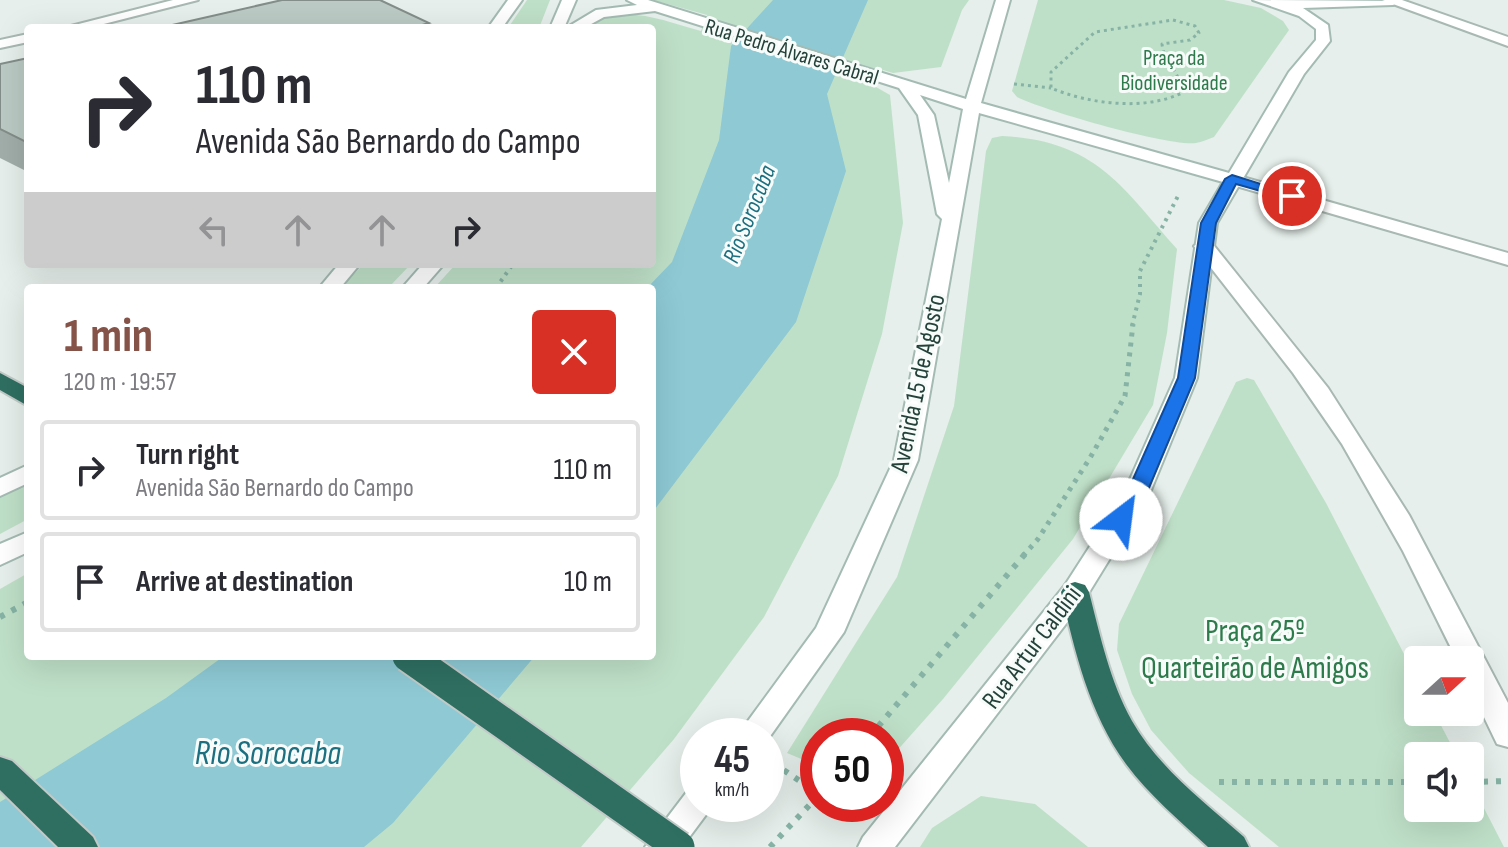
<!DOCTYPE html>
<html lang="en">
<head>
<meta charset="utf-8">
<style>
  :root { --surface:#fff; --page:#f2f2f3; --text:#2b2b33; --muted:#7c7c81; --line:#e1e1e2; --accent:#855347 }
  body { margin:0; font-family:"Sofia Sans Condensed",sans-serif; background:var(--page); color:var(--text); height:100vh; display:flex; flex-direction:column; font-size:30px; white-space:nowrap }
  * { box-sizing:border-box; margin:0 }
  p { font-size:26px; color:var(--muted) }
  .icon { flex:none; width:44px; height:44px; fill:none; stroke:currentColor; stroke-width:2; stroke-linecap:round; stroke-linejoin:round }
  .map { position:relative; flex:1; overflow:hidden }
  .panel { position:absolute; left:24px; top:284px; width:632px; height:376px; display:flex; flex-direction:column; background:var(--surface); border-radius:8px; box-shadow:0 8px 32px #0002 }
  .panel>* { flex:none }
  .top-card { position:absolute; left:24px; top:24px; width:632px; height:244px; border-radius:8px; box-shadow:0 8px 32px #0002; background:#fff; color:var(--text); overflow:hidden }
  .needle { width:52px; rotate:69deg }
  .controls { position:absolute; left:1404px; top:646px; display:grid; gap:16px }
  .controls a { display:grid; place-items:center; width:80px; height:80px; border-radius:8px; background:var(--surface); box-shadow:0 8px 32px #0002; font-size:40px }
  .speed { position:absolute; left:680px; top:718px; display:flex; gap:16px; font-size:40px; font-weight:700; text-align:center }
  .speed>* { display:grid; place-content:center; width:104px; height:104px; border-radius:50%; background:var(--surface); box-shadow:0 8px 32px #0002; line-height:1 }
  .speed small { font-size:20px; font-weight:400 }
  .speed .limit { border:12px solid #d22; background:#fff; color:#111 }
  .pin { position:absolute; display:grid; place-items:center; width:68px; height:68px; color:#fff; margin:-34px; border:4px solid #fff; border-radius:50%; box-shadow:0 2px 8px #0007 }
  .me { position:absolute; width:88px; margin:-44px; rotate:30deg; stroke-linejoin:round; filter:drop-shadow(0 0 6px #0008) }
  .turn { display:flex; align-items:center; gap:28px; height:168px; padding:0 40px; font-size:36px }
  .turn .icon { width:104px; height:104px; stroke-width:2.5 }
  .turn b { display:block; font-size:56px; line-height:68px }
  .lanes { display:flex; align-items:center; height:76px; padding:0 40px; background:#0003; justify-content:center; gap:40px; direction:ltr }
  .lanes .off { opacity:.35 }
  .round { display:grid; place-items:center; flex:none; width:84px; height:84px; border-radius:8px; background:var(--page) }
  .head { display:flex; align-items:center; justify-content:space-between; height:136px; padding:0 40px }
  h1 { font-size:48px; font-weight:700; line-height:60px; color:var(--accent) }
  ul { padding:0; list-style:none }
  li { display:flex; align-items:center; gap:24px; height:100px; margin:0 16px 12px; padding:0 24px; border:4px solid var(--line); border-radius:8px }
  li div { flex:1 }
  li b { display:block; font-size:30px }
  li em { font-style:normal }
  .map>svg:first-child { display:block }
</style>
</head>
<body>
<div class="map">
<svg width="1508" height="847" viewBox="0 0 1508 847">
  <rect width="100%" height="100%" fill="#e6efeb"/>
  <g fill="#bfe0c8">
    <polygon points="527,0 550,0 539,28 508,28"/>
    <path d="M653 0H969L962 10 941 67 893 73 883 70 876 87 890 95 903 223 882 334 838 476 764 617 674 739 581 847H0V589L28 573V656H652V288H434L456 264H652V28H583C623 2 659 20 701 31L707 15Z"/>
    <path d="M1038 0H1224L1261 8 1283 21 1289 30 1214 137C1208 139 1202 142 1196 143 1170 147 1042 110 1017 97L1012 91Z"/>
    <path d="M1002 136C1096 141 1121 186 1177 249L1167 333 1153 405 1073 539 943 699 886 763V736H818V766L787 753 897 577 954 406 986 151 992 138Z"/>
    <polygon points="364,264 411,264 388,288 340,288"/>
    <polygon points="1247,378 1254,380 1326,503 1418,681 1418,712 1434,712 1457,756 1418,756 1418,808 1470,808 1470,781 1504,847 1279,847 1189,773 1151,730 1132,694 1117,650 1119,624 1236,382"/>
    <polygon points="28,481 28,519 0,534 0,496"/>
    <polygon points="981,796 1035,804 1088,847 920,847 932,828"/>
  </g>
  <g fill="#8ec9d4">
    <polygon points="773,0 868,0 827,94 846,171 796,322 652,513 652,288 647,288 672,262 719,140 731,46"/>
    <polygon points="224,656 535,656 393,823 364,847 0,847 0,802 166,698"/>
  </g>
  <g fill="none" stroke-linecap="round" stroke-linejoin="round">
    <defs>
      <g id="minor">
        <polygon points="173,0 198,0 88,28 63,28"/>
        <polygon points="1382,0 1402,0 1508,37 1508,46"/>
        <polygon points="28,34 28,42 0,48 0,40"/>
        <polygon points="1232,174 1508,253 1508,265 1226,183 1223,179 1226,175"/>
        <polygon points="1204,240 1211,242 1328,388 1409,515 1508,703 1508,747 1497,744 1470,688 1470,660 1457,660 1403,551 1342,444 1293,373 1194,246"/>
      </g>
      <g id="secondary">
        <polygon points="508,0 522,0 502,28 488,28"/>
        <polygon points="562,0 576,0 564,28 550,28"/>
        <path d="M627 0H648L966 99 996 0H1010L981 103 1229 173 1289 72 1316 40V29L1299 16 1253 0 1400 1 1393 5 1303 8 1328 25 1330 41 1304 74 1217 223 1197 378 1149 495 1085 599 895 847H858L863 837 1065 585 1123 495 1175 378 1199 223 1223 182 979 113 918 460 844 632 766 742V736H737L816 628 894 460 942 219 937 214 918 115 899 88 655 11 604 17 584 28H566L596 10 637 5ZM920 95 963 109 949 183 934 115Z"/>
        <polygon points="339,264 360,264 340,288 319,288"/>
        <polygon points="423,264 444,264 423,288 402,288"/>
        <polygon points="28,465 28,483 0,496 0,478"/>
        <polygon points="28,532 28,552 0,565 0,544"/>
        <polygon points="698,789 698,804 714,804 682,847 645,847 686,793"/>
      </g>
      <g id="motorway">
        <polygon points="0,373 28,388 28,406 0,390"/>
        <path d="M1075 582 1085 585 1089 592C1100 635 1110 682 1132 721 1159 768 1204 802 1244 837L1249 847H1208C1180 821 1149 795 1126 764 1089 713 1075 652 1061 592L1065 585Z"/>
        <polygon points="0,757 12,761 93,837 98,847 58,847 0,790"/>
      </g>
    </defs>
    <use href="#minor" stroke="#a8b8b2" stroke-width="4"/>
    <use href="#secondary" stroke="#a4bbb3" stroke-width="4"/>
    <use href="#motorway" stroke="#c2cac8" stroke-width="4"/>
    <g stroke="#86b3a5" stroke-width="3" stroke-dasharray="3 4" stroke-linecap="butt">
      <path d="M1173 20 1195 26 1199 33 1190 40 1162 44C1164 63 1181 72 1182 93 1144 111 1089 104 1051 88V72L1095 32Z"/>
      <polyline points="1014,84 1051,88"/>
    </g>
    <g stroke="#86b3a5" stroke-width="4" stroke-dasharray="3 5" stroke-linecap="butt">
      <polyline points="496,288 513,264"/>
      <polyline points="1132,326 1140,294 1140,271 1179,194"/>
    </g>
    <polyline stroke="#86b3a5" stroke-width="5" stroke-dasharray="4 6" stroke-linecap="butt" points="1023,556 1038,539 1090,458 1125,396 1133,324"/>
    <g stroke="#86b3a5" stroke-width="6" stroke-dasharray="5 8" stroke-linecap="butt">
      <polyline points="0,617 28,602"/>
      <polyline points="870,736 1025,554"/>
      <polyline points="773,763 818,793"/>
      <polyline points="1219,782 1418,782"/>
      <polyline points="1470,782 1508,781"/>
      <polyline points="835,804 851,815"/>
      <polyline points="770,847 818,796"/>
    </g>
    <use href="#minor" fill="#fff" fill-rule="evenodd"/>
    <use href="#secondary" fill="#fff" fill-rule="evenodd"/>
    <use href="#motorway" fill="#2f6f62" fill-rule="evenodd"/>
    <defs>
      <polyline id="motorway-bridge" points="408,656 679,847"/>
    </defs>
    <use href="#motorway-bridge" stroke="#c2cac8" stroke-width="35" stroke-linecap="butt"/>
    <use href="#motorway-bridge" stroke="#2f6f62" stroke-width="31"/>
  </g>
  <polygon fill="#a1aea9" points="28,58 28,172 0,158 0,64"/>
  <polygon fill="#838d89" points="429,23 430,28 412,28"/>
  <g fill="#bbcac4" stroke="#838d89" stroke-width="2">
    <polygon points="282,0 380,0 429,23 412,28 159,28"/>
    <polygon points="28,58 28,143 0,129 0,64"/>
  </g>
  <polygon fill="#1a73e8" stroke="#114b97" stroke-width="2" points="1232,175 1299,196 1292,200 1236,184 1216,223 1195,378 1146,495 1128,524 1114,524 1111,519 1126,495 1178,378 1201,223 1225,179"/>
  <g text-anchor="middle" stroke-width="6" stroke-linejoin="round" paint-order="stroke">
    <g font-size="22" fill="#24423a" stroke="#f7fbf9">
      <text transform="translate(792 51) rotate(17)" y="8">Rua Pedro Álvares Cabral</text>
    </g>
    <g font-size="22" fill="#2d7a4b" stroke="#f7fbf9">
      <text x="1174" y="65">Praça da<tspan x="1174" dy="25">Biodiversidade</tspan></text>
    </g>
    <g font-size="24" font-style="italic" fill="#1c6f80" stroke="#f7fbf9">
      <text transform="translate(749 214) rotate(-68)" y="8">Rio Sorocaba</text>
    </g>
    <g font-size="26" fill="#24423a" stroke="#f7fbf9">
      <text transform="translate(917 383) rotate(-78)" y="9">Avenida 15 de Agosto</text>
      <text transform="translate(1031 647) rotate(-53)" y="9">Rua Artur Caldini</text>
    </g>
    <g font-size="32" fill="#2d7a4b" stroke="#f7fbf9">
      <text x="1255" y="641">Praça 25º<tspan x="1255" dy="37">Quarteirão de Amigos</tspan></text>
    </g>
    <g font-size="34" font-style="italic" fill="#1c6f80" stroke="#f7fbf9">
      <text x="268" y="764">Rio Sorocaba</text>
    </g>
  </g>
</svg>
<div class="controls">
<a><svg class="needle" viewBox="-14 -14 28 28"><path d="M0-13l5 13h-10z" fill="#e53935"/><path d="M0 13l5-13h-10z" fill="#7c7c81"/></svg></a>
<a><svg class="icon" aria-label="sound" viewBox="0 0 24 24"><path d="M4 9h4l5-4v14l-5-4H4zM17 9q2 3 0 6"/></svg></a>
</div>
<div class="speed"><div>45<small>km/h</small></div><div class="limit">50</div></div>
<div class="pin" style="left:1292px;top:196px;background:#d93025"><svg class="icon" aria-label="arrive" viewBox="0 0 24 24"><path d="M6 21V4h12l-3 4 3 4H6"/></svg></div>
<svg class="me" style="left:1121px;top:519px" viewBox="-20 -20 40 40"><circle r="19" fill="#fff"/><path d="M0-13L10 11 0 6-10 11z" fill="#1a73e8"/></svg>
<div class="top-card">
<div class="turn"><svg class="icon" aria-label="right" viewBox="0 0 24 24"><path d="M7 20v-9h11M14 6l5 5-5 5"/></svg><div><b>110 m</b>Avenida São Bernardo do Campo</div></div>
<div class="lanes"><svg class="icon off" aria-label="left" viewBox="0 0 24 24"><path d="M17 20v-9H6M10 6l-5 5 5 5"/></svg><svg class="icon off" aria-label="ahead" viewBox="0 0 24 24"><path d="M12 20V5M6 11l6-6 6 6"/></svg><svg class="icon off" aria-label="ahead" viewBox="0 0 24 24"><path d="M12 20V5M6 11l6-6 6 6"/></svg><svg class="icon" aria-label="right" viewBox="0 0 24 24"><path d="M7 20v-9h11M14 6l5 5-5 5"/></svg></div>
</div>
<section class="panel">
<div class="head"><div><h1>1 min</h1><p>120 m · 19:57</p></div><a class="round" style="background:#d93025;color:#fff"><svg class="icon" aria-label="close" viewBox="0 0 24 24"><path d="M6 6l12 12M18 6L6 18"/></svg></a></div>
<ul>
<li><svg class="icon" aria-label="right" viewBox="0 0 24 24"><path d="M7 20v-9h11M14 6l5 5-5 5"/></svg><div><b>Turn right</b><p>Avenida São Bernardo do Campo</p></div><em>110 m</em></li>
<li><svg class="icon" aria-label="arrive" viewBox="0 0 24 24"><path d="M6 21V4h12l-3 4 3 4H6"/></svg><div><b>Arrive at destination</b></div><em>10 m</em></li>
</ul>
</section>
</div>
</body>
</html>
